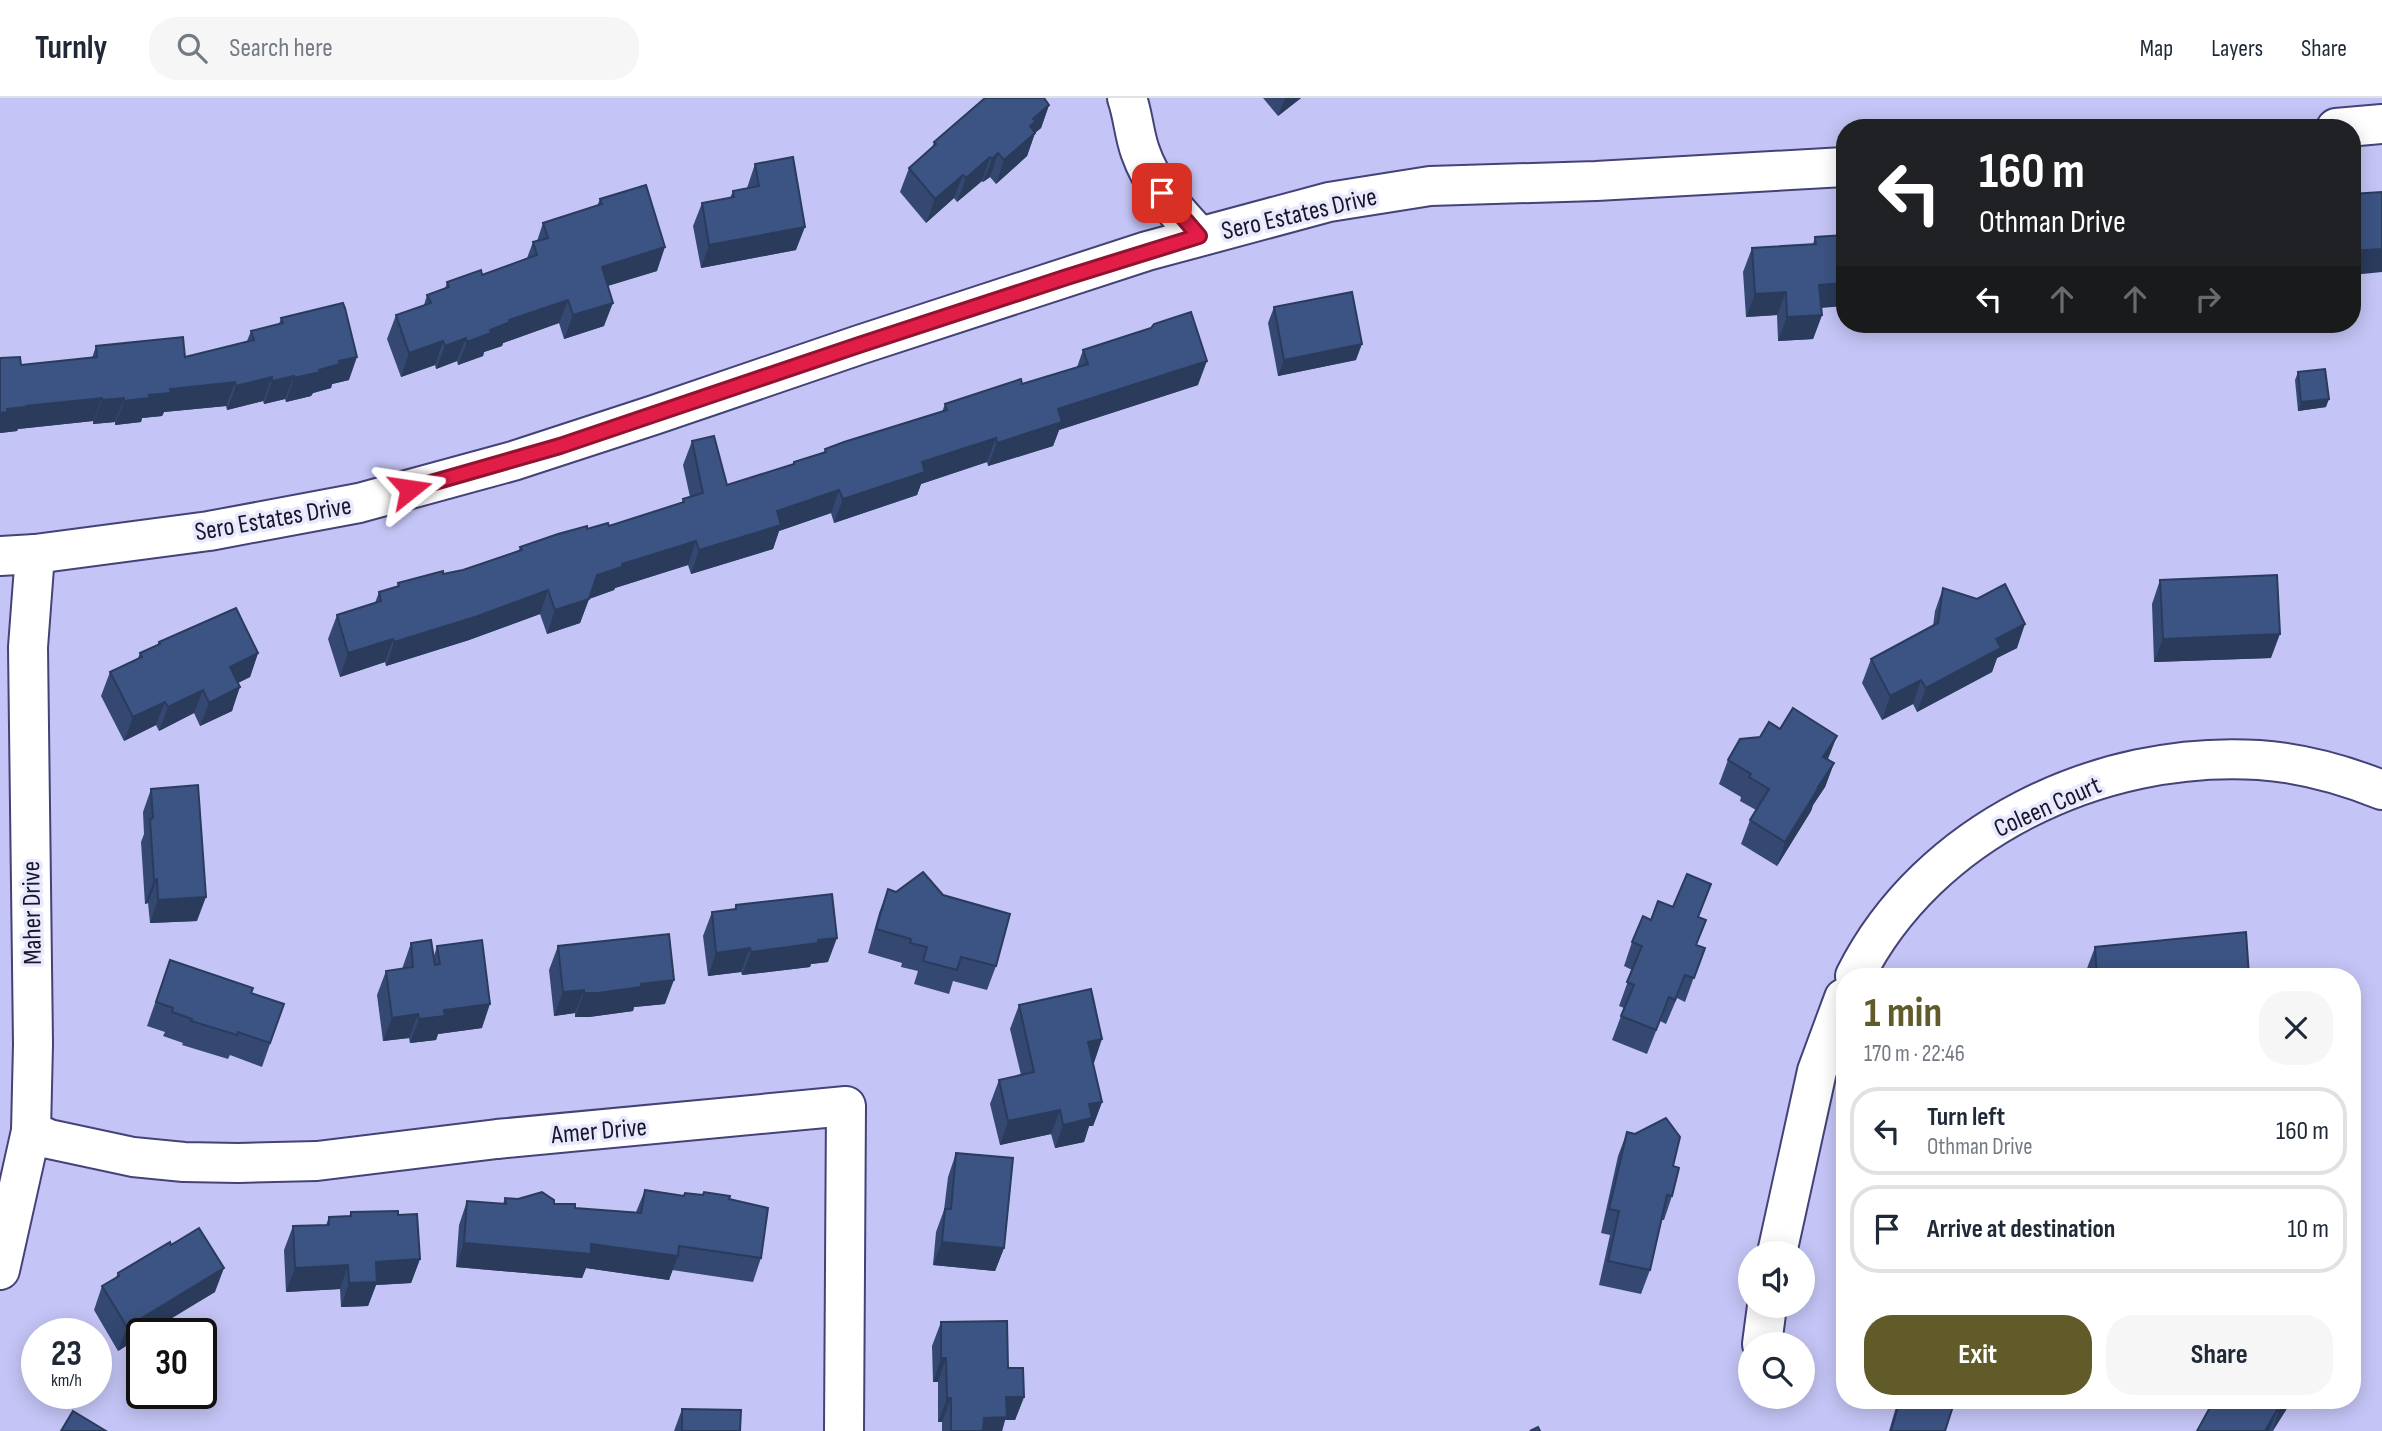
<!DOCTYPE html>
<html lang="en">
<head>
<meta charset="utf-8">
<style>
  :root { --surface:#fff; --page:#f6f6f7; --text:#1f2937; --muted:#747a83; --line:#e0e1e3; --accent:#605b28 }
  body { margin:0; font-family:"Sofia Sans Condensed",sans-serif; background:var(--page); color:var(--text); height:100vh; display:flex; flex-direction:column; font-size:26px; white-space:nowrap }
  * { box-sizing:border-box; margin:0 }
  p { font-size:23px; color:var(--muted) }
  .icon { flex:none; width:38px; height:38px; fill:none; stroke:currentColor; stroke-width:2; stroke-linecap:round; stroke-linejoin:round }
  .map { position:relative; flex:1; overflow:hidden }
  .side { position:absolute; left:1836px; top:870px; width:525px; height:441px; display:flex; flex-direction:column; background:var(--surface); border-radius:28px; box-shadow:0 4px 18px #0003 }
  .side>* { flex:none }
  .hud { position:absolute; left:1836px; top:21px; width:525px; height:214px; border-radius:28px; box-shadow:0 4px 18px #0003; background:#202124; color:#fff; overflow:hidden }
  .tools { position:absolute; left:1738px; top:1143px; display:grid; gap:14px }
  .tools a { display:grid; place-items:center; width:77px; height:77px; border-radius:50%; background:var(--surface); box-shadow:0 4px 18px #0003; font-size:35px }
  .speed { position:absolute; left:21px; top:1220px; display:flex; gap:14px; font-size:35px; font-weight:700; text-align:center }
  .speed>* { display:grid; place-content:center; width:91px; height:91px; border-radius:50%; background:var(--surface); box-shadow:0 4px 18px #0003; line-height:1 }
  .speed small { font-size:18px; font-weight:400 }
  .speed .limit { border:4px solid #111; border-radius:10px; background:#fff; color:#111 }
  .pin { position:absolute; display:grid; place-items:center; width:60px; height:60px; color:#fff; margin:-30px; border-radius:14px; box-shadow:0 4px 10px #0006 }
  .me { position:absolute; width:77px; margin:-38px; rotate:75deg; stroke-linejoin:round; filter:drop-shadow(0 0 5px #0008) }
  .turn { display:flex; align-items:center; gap:24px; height:147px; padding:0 28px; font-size:32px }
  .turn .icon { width:91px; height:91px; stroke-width:2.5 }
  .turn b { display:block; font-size:49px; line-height:60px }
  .lanes { display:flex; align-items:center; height:66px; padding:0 28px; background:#0003; justify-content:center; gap:35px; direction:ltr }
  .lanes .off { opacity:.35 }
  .round { display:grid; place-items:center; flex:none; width:74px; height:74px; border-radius:28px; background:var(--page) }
  .summary { display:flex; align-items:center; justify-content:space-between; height:119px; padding:0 28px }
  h1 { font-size:42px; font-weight:700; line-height:52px; color:var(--accent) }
  .cta { display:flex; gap:14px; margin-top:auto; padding:14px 28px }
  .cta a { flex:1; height:80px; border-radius:28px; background:var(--accent); color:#fff; font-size:28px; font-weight:700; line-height:80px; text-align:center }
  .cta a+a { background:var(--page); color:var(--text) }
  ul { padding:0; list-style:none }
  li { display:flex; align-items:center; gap:21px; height:88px; margin:0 14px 10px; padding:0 14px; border:4px solid var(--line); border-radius:28px }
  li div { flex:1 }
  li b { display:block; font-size:26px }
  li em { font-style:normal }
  header { display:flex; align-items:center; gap:42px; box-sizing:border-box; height:98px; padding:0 35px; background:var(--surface); border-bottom:2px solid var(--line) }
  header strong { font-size:33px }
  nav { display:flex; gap:38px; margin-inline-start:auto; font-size:24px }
  .search { width:490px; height:63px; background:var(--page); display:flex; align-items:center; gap:18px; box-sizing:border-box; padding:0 24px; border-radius:28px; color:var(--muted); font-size:26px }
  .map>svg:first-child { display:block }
</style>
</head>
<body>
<header>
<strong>Turnly</strong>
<div class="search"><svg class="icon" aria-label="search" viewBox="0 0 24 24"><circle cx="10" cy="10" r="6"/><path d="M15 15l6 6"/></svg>Search here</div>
<nav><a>Map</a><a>Layers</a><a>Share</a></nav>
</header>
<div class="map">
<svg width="2382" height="1333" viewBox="0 0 2382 1333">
  <rect width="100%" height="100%" fill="#c4c5f6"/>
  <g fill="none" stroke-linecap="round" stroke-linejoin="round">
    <defs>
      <g id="street">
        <path d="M1127 0C1133 17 1134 36 1140 53 1152 88 1175 112 1199 138"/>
        <polyline points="2336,30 2382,26"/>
        <polyline points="0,458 35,456 209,433 359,405 513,363 654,317 859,247 1147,153 1329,104 1430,88 1596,83 1844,69"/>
        <path d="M1855 878C1928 733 2099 652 2259 662 2302 665 2342 676 2382 692"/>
        <polyline points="31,1033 49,1041 133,1059 184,1064 238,1065 317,1063 497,1041 846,1008 844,1333"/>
        <polyline points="1777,1155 1817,973 1844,900"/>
        <polyline points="0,1172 31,1033 33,946 28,549 35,456"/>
        <polyline points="1762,1246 1767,1208"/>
      </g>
    </defs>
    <use href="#street" stroke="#444276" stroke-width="42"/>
    <use href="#street" stroke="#fff" stroke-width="38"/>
  </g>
  <g fill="#344872">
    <polygon points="1263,0 1301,0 1278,18"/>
    <polygon points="1049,7 1041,30 1035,35 1027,58 996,86 990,79 983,84 982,83 957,104 954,100 926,125 900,94 909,70 932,50 934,44"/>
    <polygon points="755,66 796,152 701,170 693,128 702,105 730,100 733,93 747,90"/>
    <polygon points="600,101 657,173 608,188 604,228 564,241 559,225 503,245 502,248 484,254 483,258 458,267 457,263 436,271 435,267 401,279 387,241 396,217 424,207 427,197 445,191 447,184 482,177 527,160 533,144 537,143 543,125 597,108"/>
    <polygon points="1815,139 1844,208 1821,210 1822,217 1813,241 1778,243 1777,217 1746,219 1743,174 1752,150 1813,146"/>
    <polygon points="1274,209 1356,262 1278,278 1268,225"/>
    <polygon points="281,220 349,282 332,286 331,290 313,295 311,298 286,304 285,301 264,306 263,303 227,312 226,308 164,314 162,318 142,320 141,324 115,327 115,324 93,326 93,323 18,331 17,333 0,335 0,260 21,267 92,260 96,248 185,259 247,243 251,233 279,226"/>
    <polygon points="1083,252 1198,287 1059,332 1053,348 988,368 987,364 921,386 917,397 834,425 831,415 779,433 773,451 691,476 688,467 615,490 614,492 589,501 580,525 547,536 540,516 469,542 386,568 385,564 340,579 328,541 337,517 375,505 379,494 397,489 398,485 463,472 519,452 520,449 587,431 609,428 682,405 683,401 690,399 683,367 692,343 727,387 793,366 794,364 824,354 825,351 942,314 945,306 1022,286 1077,269"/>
    <polygon points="2298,274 2326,309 2298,313 2295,282"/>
    <polygon points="2160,482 2271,560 2154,564 2152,506"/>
    <polygon points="1943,490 2017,550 1997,560 1992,574 1917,614 1913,606 1882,622 1862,585 1871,561 1933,528 1935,513"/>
    <polygon points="159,544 258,555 250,579 238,585 232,613 200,628 194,615 159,633 156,627 124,643 101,598 110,574 138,560 140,555 157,547"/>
    <polygon points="1728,662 1828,662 1834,665 1825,689 1813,707 1811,713 1777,768 1741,746 1750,722 1756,712 1740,703 1741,699 1719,686"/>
    <polygon points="151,691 197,823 150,825 148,805 145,806 141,744 144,736 143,714"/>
    <polygon points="888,791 896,794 943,797 996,868 987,892 953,883 949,896 914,886 918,873 901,869 902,865 868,855 879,815"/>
    <polygon points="736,807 828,864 811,866 810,869 742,877 741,874 708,878 703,838 712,814 734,812"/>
    <polygon points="1698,819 1697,847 1703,854 1685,904 1677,900 1666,926 1660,923 1647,956 1612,942 1624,910 1619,908 1632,872 1624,868 1632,844 1651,822"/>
    <polygon points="411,845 434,858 437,848 482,930 438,936 436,942 410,945 409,940 383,943 377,897 386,873 402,871"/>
    <polygon points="558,848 665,906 634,909 633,913 589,919 575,919 575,915 554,918 549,872"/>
    <polygon points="2095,849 2249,878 2087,878 2086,873"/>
    <polygon points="170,862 251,895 284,906 262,969 230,957 228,961 182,947 183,945 163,938 165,934 147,928"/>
    <polygon points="1019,907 1094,965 1093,965 1102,1004 1093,1028 1089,1028 1084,1044 1055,1050 1051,1036 1000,1047 990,1006 999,982 1021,977 1010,931"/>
    <polygon points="1627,1034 1673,1068 1672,1098 1664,1122 1662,1122 1650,1172 1641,1196 1599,1187 1610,1137 1601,1135 1618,1058"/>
    <polygon points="956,1055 1004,1150 995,1173 933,1167 936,1134 944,1112 948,1079"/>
    <polygon points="645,1092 683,1098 685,1095 729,1101 761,1160 753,1184 672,1172 669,1182 586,1170 582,1180 456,1169 459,1127 467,1103 503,1106 505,1100 554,1106 575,1110 636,1114"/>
    <polygon points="351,1114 420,1161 411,1185 376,1187 368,1208 341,1209 340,1191 286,1194 284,1152 293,1128 326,1127 329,1119 349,1118"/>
    <polygon points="118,1175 215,1194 142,1236 142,1238 118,1253 94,1212 102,1188 116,1179"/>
    <polygon points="941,1224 1008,1270 1024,1299 1015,1322 1005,1322 1002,1333 942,1333 942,1324 938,1324 938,1284 933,1284 932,1248"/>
    <polygon points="1898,1302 1955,1302 1945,1333 1889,1333"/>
    <polygon points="2208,1302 2289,1302 2286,1312 2273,1333 2197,1333 2212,1305 2208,1303"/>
    <polygon points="682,1311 740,1333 674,1333"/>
  </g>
  <g fill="#2a3b5c">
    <polygon points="1285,0 1301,0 1278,18"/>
    <polygon points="1049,7 1041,30 1035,35 1027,58 996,86 1004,62 1033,21"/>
    <polygon points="998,55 990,79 983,84 992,61"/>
    <polygon points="990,59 982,83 957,104 966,80"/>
    <polygon points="963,77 954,100 926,125 935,101"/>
    <polygon points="805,129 796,152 701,170 709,147"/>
    <polygon points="665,149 657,173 593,192 602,169"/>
    <polygon points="2382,151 2382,174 2352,177 2352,153"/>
    <polygon points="1844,185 1844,208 1811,210 1819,187"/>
    <polygon points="1786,194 1777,217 1746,219 1755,196"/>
    <polygon points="568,202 559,225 503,245 502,248 484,254 483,258 458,267 467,244 509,222"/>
    <polygon points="613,205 604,228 564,241 573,217"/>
    <polygon points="1822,217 1813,241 1778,243 1787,219"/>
    <polygon points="466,240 457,263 436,271 445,248"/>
    <polygon points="443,243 435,267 401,279 409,255"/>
    <polygon points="1362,246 1356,262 1278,278 1284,262"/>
    <polygon points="357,259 349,282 332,286 331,290 313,295 311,298 286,304 294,280 319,272 339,263"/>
    <polygon points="1207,263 1198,287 1059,332 1053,348 988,368 997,345 1058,311"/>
    <polygon points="294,278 285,301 264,306 272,283"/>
    <polygon points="272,279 263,303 227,312 236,288"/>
    <polygon points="235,284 226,308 164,314 162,318 142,320 141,324 115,327 124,303 170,291"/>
    <polygon points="102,300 93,323 18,331 17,333 0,335 0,315 7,311 26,308"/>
    <polygon points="124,300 115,324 93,326 102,302"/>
    <polygon points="2329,301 2326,309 2298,313 2301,304"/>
    <polygon points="996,340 987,364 921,386 917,397 834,425 843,401 922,364"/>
    <polygon points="839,392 831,415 779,433 773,451 691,476 699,452 777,413"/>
    <polygon points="696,443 688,467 615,490 614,492 589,501 580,525 547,536 555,512 597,477 622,466"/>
    <polygon points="548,492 540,516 469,542 386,568 394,544"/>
    <polygon points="2025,526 2017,550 1997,560 1992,574 1917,614 1926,590 1996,541"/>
    <polygon points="2280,536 2271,560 2154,564 2163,541"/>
    <polygon points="393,541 385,564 340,579 348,555"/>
    <polygon points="258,555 250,579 221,593 230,569"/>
    <polygon points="1921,582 1913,606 1882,622 1890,598"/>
    <polygon points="240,589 232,613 200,628 209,605"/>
    <polygon points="203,592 194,615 159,633 168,609"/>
    <polygon points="165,604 156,627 124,643 133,619"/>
    <polygon points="1837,638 1828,661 1814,683 1823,659"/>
    <polygon points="1834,665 1825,689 1813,707 1811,713 1777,768 1785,744 1818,689"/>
    <polygon points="157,781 148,805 145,806 154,782"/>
    <polygon points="206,799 197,823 150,825 158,802"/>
    <polygon points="837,840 828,864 811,866 810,869 742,877 751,854 818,842"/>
    <polygon points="750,850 741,874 708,878 716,855"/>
    <polygon points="674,882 665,906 634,909 633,913 589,919 575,919 584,895 641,886"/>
    <polygon points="584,892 575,915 554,918 563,894"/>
    <polygon points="490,906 482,930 438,936 436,942 410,945 419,921 444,912"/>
    <polygon points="418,916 409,940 383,943 392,920"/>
    <polygon points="1102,941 1094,965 1080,968 1088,944"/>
    <polygon points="1102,1004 1093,1028 1089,1028 1084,1044 1055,1050 1063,1027 1089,1006"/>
    <polygon points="1060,1012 1051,1036 1000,1047 1008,1023"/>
    <polygon points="942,1144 1004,1150 995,1173 933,1167"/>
    <polygon points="464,1145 591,1146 678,1158 669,1182 586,1170 582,1180 456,1169"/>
    <polygon points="420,1161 411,1185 376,1187 368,1208 341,1209 349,1185 376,1164"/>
    <polygon points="348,1167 340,1191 286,1194 295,1170"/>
    <polygon points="224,1170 215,1194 146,1236 142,1236 142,1238 118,1253 127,1229"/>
    <polygon points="941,1260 946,1260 938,1284 933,1284"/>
    <polygon points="1006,1299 1024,1299 1015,1322 1005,1322 1002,1333 979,1333 984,1320"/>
    <polygon points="947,1300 951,1300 942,1324 938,1324"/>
    <polygon points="2286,1302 2289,1302 2286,1312 2272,1333 2279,1314"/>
    <polygon points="2277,1312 2269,1333 2265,1333"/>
  </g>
  <g fill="#3c5484" stroke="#2a3b5c" stroke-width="2">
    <polygon points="985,0 1044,0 1049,7 1033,21 1036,23 1030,28 1035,35 1004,62 998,55 992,61 990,59 966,80 963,77 935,101 909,70 936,46 934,44"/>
    <polygon points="793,59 805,129 709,147 702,105 734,99 733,93 759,88 755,66"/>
    <polygon points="646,87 665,149 602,169 613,205 573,217 568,202 509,222 510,224 490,232 491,235 467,244 466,240 445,248 443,243 409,255 396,217 431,205 427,197 449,189 447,184 481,172 482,177 537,157 533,144 548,140 543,125 602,106 600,101"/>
    <polygon points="2382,94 2382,151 2352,153 2352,96"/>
    <polygon points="1844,137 1844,185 1819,187 1822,217 1787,219 1786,194 1755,196 1752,150 1816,146 1815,139"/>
    <polygon points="1352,194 1362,246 1284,262 1274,209"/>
    <polygon points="343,205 345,210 357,259 339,263 340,266 319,272 320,274 294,280 294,278 272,283 272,279 236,288 235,284 170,291 171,295 149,297 149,300 124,303 124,300 102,302 102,300 26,308 26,309 7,311 7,314 0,315 0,260 20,259 21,267 97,259 96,248 183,239 185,259 254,242 251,233 283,225 281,220"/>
    <polygon points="1191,214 1207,263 1058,311 1062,324 997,345 996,340 922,364 925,374 843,401 839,392 777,413 781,427 699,452 696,443 622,466 622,469 597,477 589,501 555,512 548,492 478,518 394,544 393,541 348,555 337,517 381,503 379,494 399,488 398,485 443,473 443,476 463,472 522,452 520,449 558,436 587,428 587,431 608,425 609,428 684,404 683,401 703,395 692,343 714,338 727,387 794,366 794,364 826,354 825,351 844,344 947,312 945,306 1021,281 1022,286 1088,266 1083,252 1151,230 1154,226"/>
    <polygon points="2325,271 2329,301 2301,304 2298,274"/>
    <polygon points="2277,477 2280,536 2163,541 2160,482"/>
    <polygon points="2005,486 2025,526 1996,541 2001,550 1926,590 1921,582 1890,598 1871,561 1938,525 1943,490 1977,501"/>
    <polygon points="236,510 258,555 230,569 240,589 209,605 203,592 168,609 165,604 133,619 110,574 142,559 140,555 160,546 159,544"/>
    <polygon points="1793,610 1837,638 1823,659 1834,665 1818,689 1819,689 1785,744 1750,722 1769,691 1749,679 1751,676 1728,662 1740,641 1760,639 1769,624 1780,631"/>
    <polygon points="198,687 206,799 158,802 157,781 154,782 150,721 153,720 151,691"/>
    <polygon points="923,774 943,797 1010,816 996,868 961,859 957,872 923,863 927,849 910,845 911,841 876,831 888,791 896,794"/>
    <polygon points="1687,776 1711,786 1698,819 1706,822 1696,847 1705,850 1694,880 1685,877 1675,902 1669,899 1656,932 1621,918 1634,887 1627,884 1642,848 1632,844 1643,818 1651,822 1658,803 1673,809"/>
    <polygon points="832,796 837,840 818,842 818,845 751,854 750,850 716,855 712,814 736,811 736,807"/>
    <polygon points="2246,834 2249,878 2097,878 2095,849"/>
    <polygon points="669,836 674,882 641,886 641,889 598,895 584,895 584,892 563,894 558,848"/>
    <polygon points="431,842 435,867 440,866 437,848 482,842 490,906 444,912 445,918 419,921 418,916 392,920 386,873 413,869 411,845"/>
    <polygon points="170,862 253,890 251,895 284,906 270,945 238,934 237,937 191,923 192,921 172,914 173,910 156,904"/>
    <polygon points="1091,891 1102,941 1088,944 1102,1004 1089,1006 1092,1020 1063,1027 1060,1012 1008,1023 999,982 1034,974 1019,907"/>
    <polygon points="1666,1020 1680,1039 1673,1068 1679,1070 1672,1098 1667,1097 1650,1172 1608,1163 1619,1113 1609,1111 1627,1034 1635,1036"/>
    <polygon points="956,1055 1013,1060 1004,1150 942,1144 945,1111 951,1111"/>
    <polygon points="645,1092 684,1098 685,1095 703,1097 704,1094 730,1098 729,1101 768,1110 761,1160 679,1148 678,1158 591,1146 591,1156 464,1145 467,1103 506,1106 505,1100 518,1101 542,1094 554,1102 554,1106 575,1106 575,1110 641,1115"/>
    <polygon points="398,1113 398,1117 417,1116 420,1161 376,1164 377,1184 349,1185 348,1167 295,1170 293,1128 329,1127 329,1119 351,1118 351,1114"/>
    <polygon points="199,1130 224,1170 127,1229 102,1188 119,1178 118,1175 170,1144 171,1147"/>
    <polygon points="1007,1223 1008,1270 1023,1270 1024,1299 1006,1299 1007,1319 984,1320 983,1333 951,1333 951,1300 947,1300 946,1260 941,1260 941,1224"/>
    <polygon points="1900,1302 1955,1302 1945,1333 1891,1333"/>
    <polygon points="2214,1302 2286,1302 2279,1314 2277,1312 2265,1333 2197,1333"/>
    <polygon points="682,1311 741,1312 740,1333 682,1333"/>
    <polygon points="73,1313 106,1333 61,1333"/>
    <polygon points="1538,1329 1540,1333 1530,1333"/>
  </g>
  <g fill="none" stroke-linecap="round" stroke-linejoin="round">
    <defs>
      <polyline id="route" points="410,391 560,348 859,247 1067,179 1199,138 1162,95"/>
    </defs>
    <use href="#route" stroke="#92132f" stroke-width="18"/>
    <use href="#route" stroke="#e11d48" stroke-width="12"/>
  </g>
  <g text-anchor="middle" stroke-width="7" stroke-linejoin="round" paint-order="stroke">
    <g font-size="26" fill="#17162c" stroke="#e8e9fc">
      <text transform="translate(1299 115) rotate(-13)" y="9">Sero Estates Drive</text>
      <text transform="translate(273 420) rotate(-10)" y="9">Sero Estates Drive</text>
      <text transform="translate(2047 708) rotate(-24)" y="9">Coleen Court</text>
      <text transform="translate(31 815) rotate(-91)" y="9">Maher Drive</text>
      <text transform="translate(599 1032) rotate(-5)" y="9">Amer Drive</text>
    </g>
  </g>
</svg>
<div class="tools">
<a><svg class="icon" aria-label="sound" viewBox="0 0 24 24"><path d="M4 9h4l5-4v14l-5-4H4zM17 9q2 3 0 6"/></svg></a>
<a><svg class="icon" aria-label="search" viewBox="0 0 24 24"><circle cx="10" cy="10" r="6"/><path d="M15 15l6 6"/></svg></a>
</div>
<div class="speed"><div>23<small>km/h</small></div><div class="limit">30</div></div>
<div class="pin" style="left:1162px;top:95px;background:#d93025"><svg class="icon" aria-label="arrive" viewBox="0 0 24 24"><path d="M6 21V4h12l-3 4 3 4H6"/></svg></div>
<svg class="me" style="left:410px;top:391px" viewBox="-20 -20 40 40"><path d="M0-17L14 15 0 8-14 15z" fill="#e11d48" stroke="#fff" stroke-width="4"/></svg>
<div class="hud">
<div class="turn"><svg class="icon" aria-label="left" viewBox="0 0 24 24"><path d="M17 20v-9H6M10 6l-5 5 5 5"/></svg><div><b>160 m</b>Othman Drive</div></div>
<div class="lanes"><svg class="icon" aria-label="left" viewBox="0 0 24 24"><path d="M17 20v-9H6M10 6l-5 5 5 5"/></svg><svg class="icon off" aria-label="ahead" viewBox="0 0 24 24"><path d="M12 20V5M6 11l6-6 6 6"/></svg><svg class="icon off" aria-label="ahead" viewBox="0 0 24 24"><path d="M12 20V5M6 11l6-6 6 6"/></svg><svg class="icon off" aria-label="right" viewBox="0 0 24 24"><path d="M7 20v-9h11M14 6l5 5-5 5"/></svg></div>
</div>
<section class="side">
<div class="summary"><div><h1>1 min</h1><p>170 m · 22:46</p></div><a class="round"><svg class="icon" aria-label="close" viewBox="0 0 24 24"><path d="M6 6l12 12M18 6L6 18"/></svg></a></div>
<ul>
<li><svg class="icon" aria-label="left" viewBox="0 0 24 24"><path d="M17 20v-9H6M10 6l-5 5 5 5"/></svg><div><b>Turn left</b><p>Othman Drive</p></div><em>160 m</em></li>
<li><svg class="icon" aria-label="arrive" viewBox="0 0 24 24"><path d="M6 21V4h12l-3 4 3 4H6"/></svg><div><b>Arrive at destination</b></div><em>10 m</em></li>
</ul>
<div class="cta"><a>Exit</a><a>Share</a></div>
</section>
</div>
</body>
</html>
